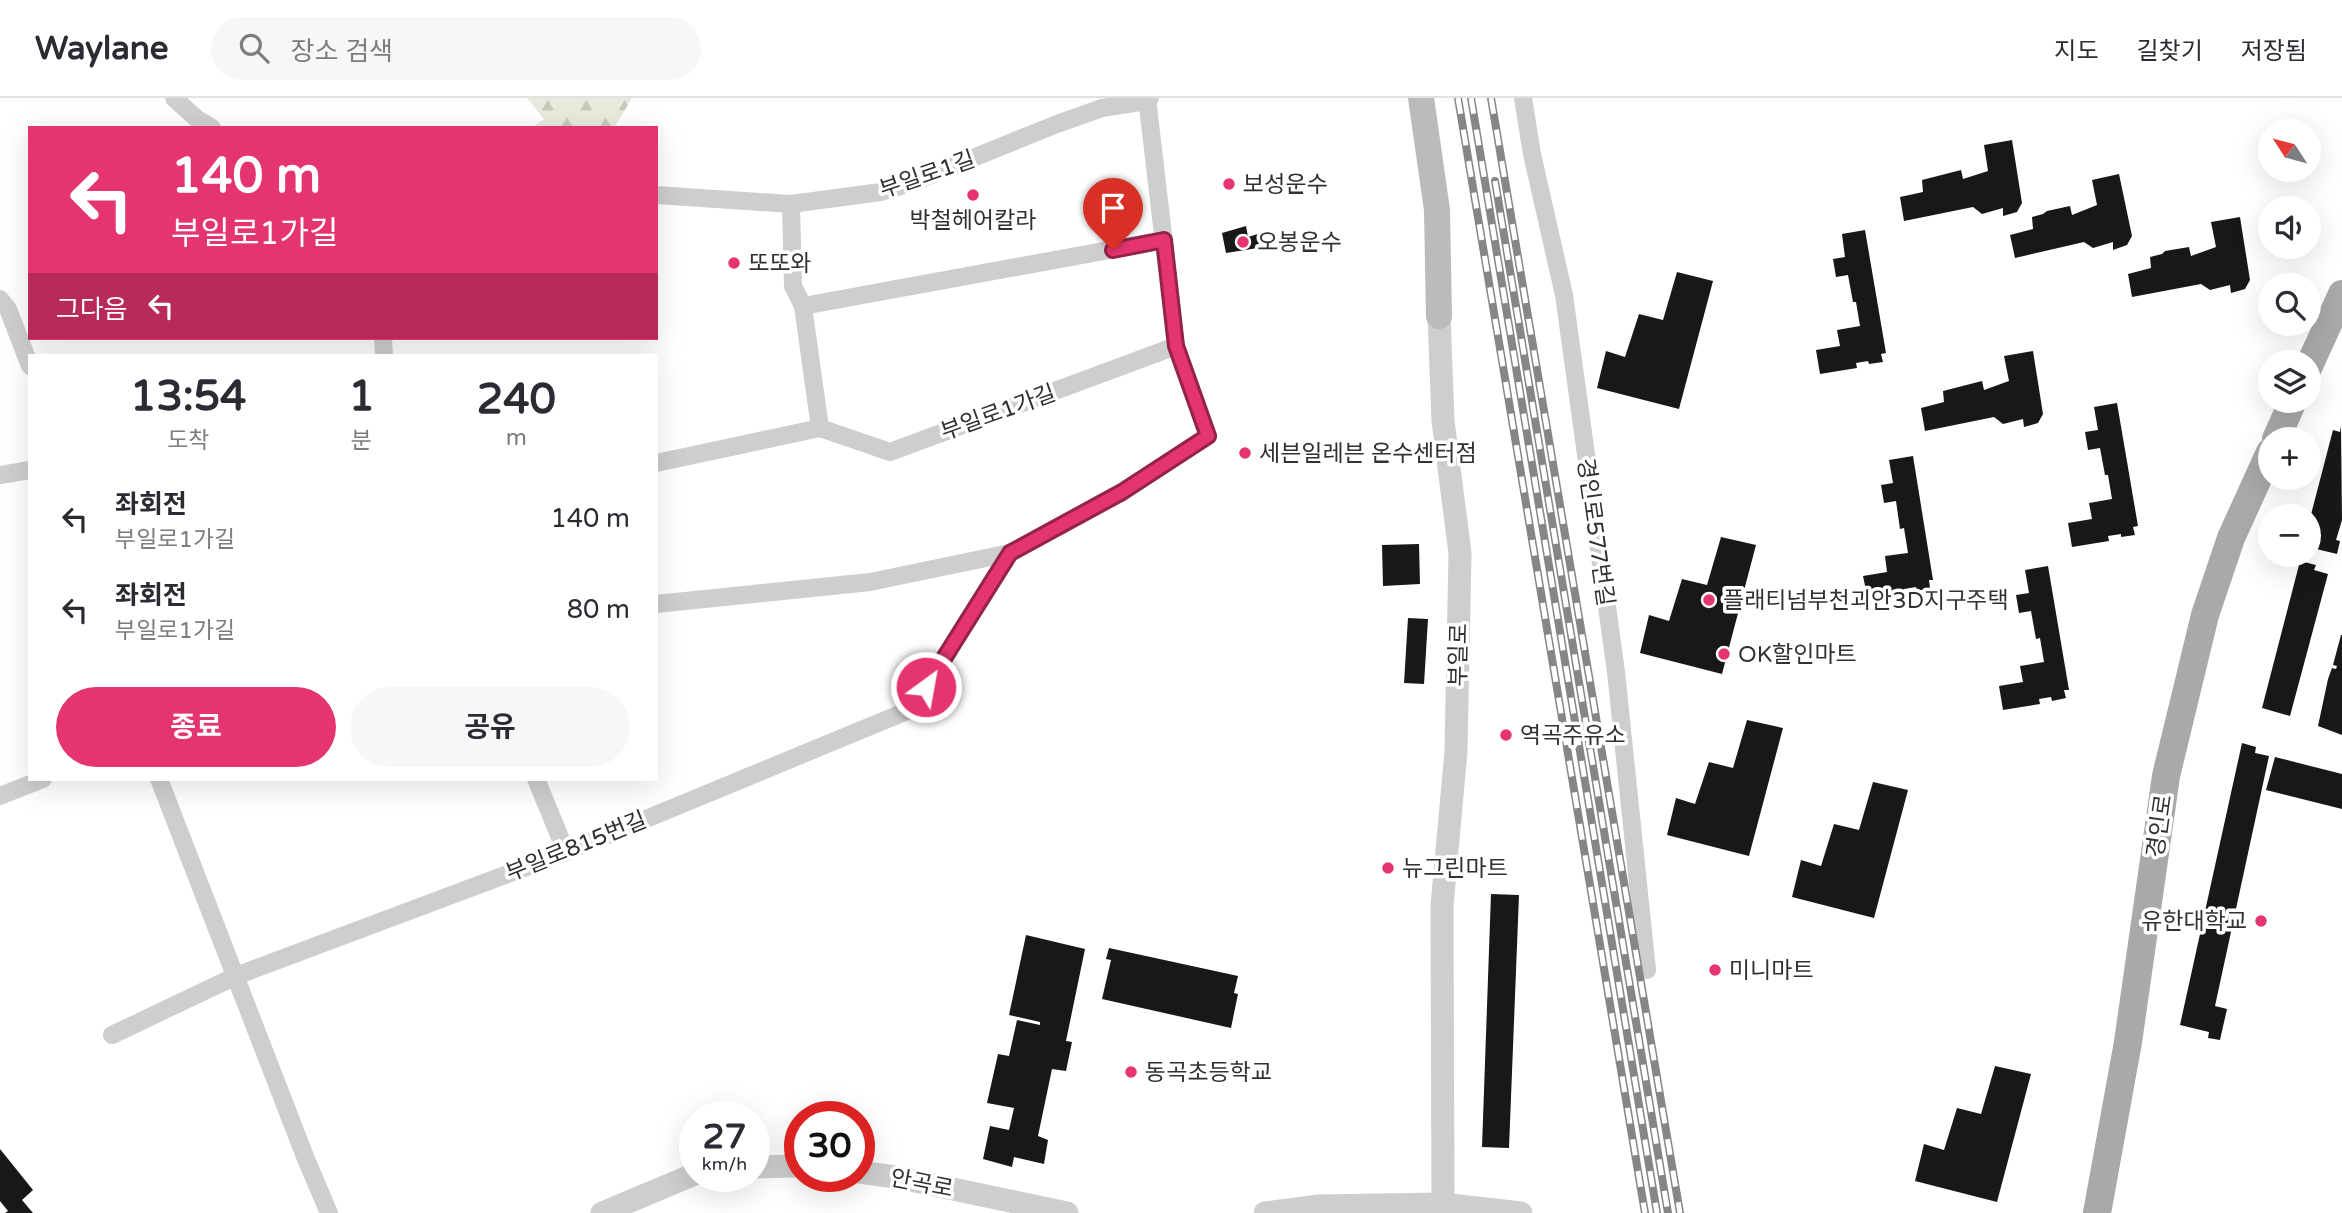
<!DOCTYPE html>
<html lang="ko">
<head>
<meta charset="utf-8">
<style>
  :root { --surface:#fff; --page:#f7f7f7; --text:#2b2b33; --muted:#7c7c81; --line:#e1e1e2; --accent:#e53570 }
  body { margin:0; font-family:"Varela Round","Noto Sans KR",sans-serif; background:var(--page); color:var(--text); height:100vh; display:flex; flex-direction:column; font-size:26px; white-space:nowrap }
  * { box-sizing:border-box; margin:0 }
  p { font-size:23px; color:var(--muted) }
  .icon { flex:none; width:38px; height:38px; fill:none; stroke:currentColor; stroke-width:2; stroke-linecap:round; stroke-linejoin:round }
  .map { position:relative; flex:1; overflow:hidden }
  .details { position:absolute; left:28px; top:256px; width:630px; height:427px; display:flex; flex-direction:column; background:var(--surface); border-radius:0px; box-shadow:0 7px 28px #0002 }
  .details>* { flex:none }
  .banner { position:absolute; left:28px; top:28px; width:630px; height:214px; border-radius:0px; box-shadow:0 7px 28px #0002; background:#e53570; color:#fff; overflow:hidden }
  .needle { width:46px; rotate:306deg }
  .tools { position:absolute; left:2258px; top:21px; display:grid; gap:14px }
  .tools a { display:grid; place-items:center; width:63px; height:63px; border-radius:50%; background:var(--surface); box-shadow:0 7px 28px #0002; font-size:35px }
  .speed { position:absolute; left:679px; top:1003px; display:flex; gap:14px; font-size:35px; font-weight:700; text-align:center }
  .speed>* { display:grid; place-content:center; width:91px; height:91px; border-radius:50%; background:var(--surface); box-shadow:0 7px 28px #0002; line-height:1 }
  .speed small { font-size:18px; font-weight:400 }
  .speed .limit { border:10px solid #d22; background:#fff; color:#111 }
  .pin { position:absolute; display:grid; place-items:center; width:60px; height:60px; color:#fff; margin:-72px -30px; border-radius:50% 50% 50% 0; rotate:-45deg; box-shadow:0 0 7px #0007 }
  .pin .icon { rotate:45deg }
  .me { position:absolute; width:77px; margin:-38px; rotate:32deg; stroke-linejoin:round; filter:drop-shadow(0 0 5px #0008) }
  .turn { display:flex; align-items:center; gap:24px; height:147px; padding:0 28px; font-size:32px }
  .turn .icon { width:91px; height:91px; stroke-width:2.5 }
  .turn b { display:block; font-size:49px; line-height:60px }
  .then { display:flex; align-items:center; height:66px; padding:0 28px; background:#0003; gap:14px; font-size:26px }
  .eta { display:flex; justify-content:space-evenly; align-items:center; height:119px; text-align:center }
  .eta b { font-size:42px; font-weight:700; line-height:49px }
  .cta { display:flex; gap:14px; margin-top:auto; padding:14px 28px }
  .cta a { flex:1; height:80px; border-radius:42px; background:var(--accent); color:#fff; font-size:28px; font-weight:700; line-height:80px; text-align:center }
  .cta a+a { background:var(--page); color:var(--text) }
  ul { padding:0; list-style:none }
  li { display:flex; align-items:center; gap:21px; height:91px; padding:0 28px }
  li div { flex:1 }
  li b { display:block; font-size:26px }
  li em { font-style:normal }
  header { display:flex; align-items:center; gap:42px; box-sizing:border-box; height:98px; padding:0 35px; background:var(--surface); border-bottom:2px solid var(--line) }
  header strong { font-size:33px }
  nav { display:flex; gap:38px; margin-inline-start:auto; font-size:24px }
  .search { width:490px; height:63px; background:var(--page); display:flex; align-items:center; gap:18px; box-sizing:border-box; padding:0 24px; border-radius:38px; color:var(--muted); font-size:26px }
  .map>svg:first-child { display:block }
</style>
</head>
<body>
<header>
<strong>Waylane</strong>
<div class="search"><svg class="icon" aria-label="search" viewBox="0 0 24 24"><circle cx="10" cy="10" r="6"/><path d="M15 15l6 6"/></svg>장소 검색</div>
<nav><a>지도</a><a>길찾기</a><a>저장됨</a></nav>
</header>
<div class="map">
<svg width="2342" height="1115" viewBox="0 0 2342 1115">
  <defs>
    <pattern id="forest-firs" width="22" height="20" patternUnits="userSpaceOnUse" patternTransform="scale(1.75)"><rect width="22" height="20" fill="#e7eadc"/><path d="M5 1l3.5 6h-7zM16 11l3.5 6h-7z" fill="#c7c9bd"/></pattern>
  </defs>
  <rect width="100%" height="100%" fill="#fff"/>
  <polygon fill="url(#forest-firs)" points="527,0 632,0 614,30 531,30 544,21"/>
  <g fill="#181818">
    <polygon points="2012,42 2022,105 2017,114 2003,118 2003,110 1982,116 1973,109 1904,123 1900,99 1923,94 1922,82 1961,72 1963,81 1988,73 1984,47"/>
    <polygon points="2119,76 2132,138 2127,147 2113,152 2113,144 2093,150 2084,144 2015,160 2010,137 2033,131 2032,119 2043,116 2047,113 2070,108 2072,117 2097,107 2092,82"/>
    <polygon points="2240,119 2250,182 2245,191 2231,195 2230,187 2210,192 2201,186 2132,199 2128,176 2151,170 2150,159 2162,156 2165,153 2189,149 2191,158 2216,149 2211,124"/>
    <polygon points="1246,128 1248,139 1261,135 1264,149 1226,155 1222,135"/>
    <polygon points="1865,132 1886,255 1881,256 1883,264 1869,266 1868,263 1856,265 1857,270 1820,276 1816,252 1840,248 1837,232 1860,228 1856,204 1853,204 1848,177 1836,179 1833,161 1845,159 1842,136"/>
    <polygon points="1677,174 1713,183 1679,311 1597,290 1606,253 1625,259 1639,216 1663,222"/>
    <polygon points="2033,253 2043,316 2038,325 2024,329 2023,321 2003,326 1994,319 1925,333 1921,310 1944,304 1943,293 1982,283 1984,292 2009,283 2004,258"/>
    <polygon points="2117,305 2138,428 2133,429 2135,437 2121,439 2121,436 2108,438 2109,443 2072,449 2068,425 2092,421 2089,405 2112,401 2108,377 2105,377 2100,350 2088,352 2085,334 2098,332 2094,309"/>
    <polygon points="2341,328 2342,422 2336,442 2340,443 2337,456 2308,449 2308,428 2333,332 2340,334"/>
    <polygon points="1913,358 1933,482 1929,482 1930,490 1917,493 1916,489 1904,491 1904,496 1868,502 1863,478 1887,474 1885,458 1908,455 1904,430 1900,431 1896,403 1884,405 1881,387 1893,385 1889,362"/>
    <polygon points="1721,439 1756,447 1722,576 1640,555 1649,517 1669,523 1682,481 1707,487"/>
    <polygon points="1419,446 1420,486 1383,488 1382,447"/>
    <polygon points="2300,463 2316,467 2314,472 2328,476 2290,618 2262,610"/>
    <polygon points="2048,468 2069,592 2064,592 2066,600 2052,603 2051,599 2039,601 2040,606 2003,612 1999,588 2023,584 2020,568 2044,564 2040,540 2036,541 2031,513 2019,515 2016,497 2029,495 2025,472"/>
    <polygon points="1408,520 1428,521 1424,586 1404,585"/>
    <polygon points="2341,537 2342,537 2342,637 2318,628 2328,581 2332,570 2336,571 2337,568 2333,567"/>
    <polygon points="1747,622 1783,630 1749,758 1667,737 1676,700 1695,706 1709,664 1733,670"/>
    <polygon points="2242,645 2256,649 2255,655 2269,658 2215,908 2227,911 2220,942 2208,940 2209,934 2180,927"/>
    <polygon points="2275,659 2342,676 2342,711 2266,692"/>
    <polygon points="1873,684 1908,692 1874,820 1792,799 1801,762 1821,768 1834,726 1859,732"/>
    <polygon points="1491,796 1519,797 1509,1050 1482,1049"/>
    <polygon points="1026,837 1085,851 1066,943 1072,944 1066,973 1052,971 1038,1038 1048,1042 1044,1066 1014,1059 1012,1069 983,1061 990,1028 1009,1032 1014,1010 987,1005 998,956 1009,958 1017,922 1040,927 1040,924 1009,917"/>
    <polygon points="1109,850 1238,878 1234,895 1238,896 1231,930 1102,901 1111,862 1106,861"/>
    <polygon points="1995,968 2031,976 1997,1104 1915,1083 1924,1046 1944,1052 1957,1010 1981,1016"/>
    <polygon points="0,1051 33,1092 22,1102 33,1115 5,1115 8,1113 0,1103"/>
  </g>
  <g fill="none" stroke-linecap="round" stroke-linejoin="round">
    <g stroke="#cecece" stroke-width="18">
      <polyline points="174,0 197,21 212,30"/>
      <polyline points="1523,0 1532,56 1564,197 1616,574 1647,872"/>
      <polyline points="656,97 791,106 881,94 911,85 1057,26 1102,10 1147,3 1150,0"/>
      <polyline points="791,106 793,188 803,208 820,330"/>
      <polyline points="0,201 8,211 30,268"/>
      <polyline points="803,208 1164,142"/>
      <polyline points="383,240 384,257"/>
      <polyline points="656,365 820,330 890,354 1176,248"/>
      <polyline points="0,377 30,372"/>
      <polyline points="656,506 870,484 1010,455"/>
      <polyline points="159,681 306,1061 329,1115"/>
      <polyline points="536,681 566,754"/>
      <polyline points="0,698 43,681"/>
      <polyline points="112,937 236,878 566,754 912,611 1010,455 1122,394 1208,338 1176,248 1147,0"/>
    </g>
    <g stroke="#cecece" stroke-width="23">
      <polyline points="1439,218 1443,323 1460,455 1456,653 1442,808 1443,1115"/>
      <polyline points="754,1069 800,1068"/>
      <polyline points="859,1074 896,1079 1067,1115"/>
      <polyline points="602,1115 695,1076"/>
      <polyline points="1265,1115 1319,1108 1441,1106 1521,1115"/>
    </g>
    <polyline stroke="#bbb" stroke-width="26" points="1421,0 1437,112 1439,218"/>
    <g stroke="#a9a9a9" stroke-width="28">
      <polyline points="2308,270 2342,196"/>
      <polyline points="2276,341 2293,303"/>
      <polyline points="2097,1115 2128,944 2166,678 2205,517 2231,440 2270,354"/>
    </g>
    <defs>
      <g id="rail">
        <polyline points="1458,0 1645,1115"/>
        <polyline points="1471,0 1657,1115"/>
        <polyline points="1491,0 1680,1115"/>
        <polyline points="1495,83 1668,1115"/>
      </g>
    </defs>
    <use href="#rail" stroke="#868686" stroke-width="8"/>
    <use href="#rail" stroke="#fff" stroke-width="5" stroke-dasharray="16" stroke-linecap="butt"/>
  </g>
  <g fill="none" stroke-linecap="round" stroke-linejoin="round">
    <defs>
      <polyline id="route" points="926,589 1010,455 1122,394 1208,338 1176,248 1164,142 1113,152"/>
    </defs>
    <use href="#route" stroke="#952249" stroke-width="18"/>
    <use href="#route" stroke="#e53570" stroke-width="12"/>
  </g>
  <g fill="#e53570" stroke="#fff" stroke-width="2.5">
    <circle cx="1229" cy="86" r="7"/>
    <circle cx="973" cy="97" r="7"/>
    <circle cx="1243" cy="144" r="7"/>
    <circle cx="734" cy="165" r="7"/>
    <circle cx="1245" cy="355" r="7"/>
    <circle cx="1709" cy="502" r="7"/>
    <circle cx="1724" cy="556" r="7"/>
    <circle cx="1506" cy="637" r="7"/>
    <circle cx="1388" cy="770" r="7"/>
    <circle cx="2261" cy="823" r="7"/>
    <circle cx="1715" cy="872" r="7"/>
    <circle cx="1131" cy="974" r="7"/>
  </g>
  <g text-anchor="middle" stroke-width="7" stroke-linejoin="round" paint-order="stroke">
    <g font-size="23" fill="#313131" stroke="#fff">
      <text transform="translate(927 76) rotate(-19)" y="8">부일로1길</text>
      <text transform="translate(998 314) rotate(-20)" y="8">부일로1가길</text>
      <text transform="translate(1596 434) rotate(82)" y="8">경인로577번길</text>
      <text transform="translate(1458 557) rotate(-89)" y="8">부일로</text>
      <text transform="translate(2159 728) rotate(-82)" y="8">경인로</text>
      <text transform="translate(576 748) rotate(-22)" y="8">부일로815번길</text>
      <text transform="translate(922 1085) rotate(11)" y="8">안곡로</text>
    </g>
    <g font-size="23" fill="#313131" stroke="#fff" text-anchor="start">
      <text x="1243" y="94">보성운수</text>
      <text x="973" y="130" text-anchor="middle">박철헤어칼라</text>
      <text x="1257" y="152">오봉운수</text>
      <text x="748" y="173">또또와</text>
      <text x="1259" y="363">세븐일레븐 온수센터점</text>
      <text x="1723" y="510">플래티넘부천괴안3D지구주택</text>
      <text x="1738" y="564">OK할인마트</text>
      <text x="1520" y="645">역곡주유소</text>
      <text x="1402" y="778">뉴그린마트</text>
      <text x="2247" y="831" text-anchor="end">유한대학교</text>
      <text x="1729" y="880">미니마트</text>
      <text x="1145" y="982">동곡초등학교</text>
    </g>
  </g>
</svg>
<div class="tools">
<a><svg class="needle" viewBox="-14 -14 28 28"><path d="M0-13l5 13h-10z" fill="#e53935"/><path d="M0 13l5-13h-10z" fill="#7c7c81"/></svg></a>
<a><svg class="icon" aria-label="sound" viewBox="0 0 24 24"><path d="M4 9h4l5-4v14l-5-4H4zM17 9q2 3 0 6"/></svg></a>
<a><svg class="icon" aria-label="search" viewBox="0 0 24 24"><circle cx="10" cy="10" r="6"/><path d="M15 15l6 6"/></svg></a>
<a><svg class="icon" aria-label="layers" viewBox="0 0 24 24"><path d="M12 4l9 5-9 5-9-5zM3 14l9 5 9-5"/></svg></a>
<a>+</a>
<a>−</a>
</div>
<div class="speed"><div>27<small>km/h</small></div><div class="limit">30</div></div>
<div class="pin" style="left:1113px;top:152px;background:#d93025"><svg class="icon" aria-label="arrive" viewBox="0 0 24 24"><path d="M6 21V4h12l-3 4 3 4H6"/></svg></div>
<svg class="me" style="left:926px;top:589px" viewBox="-20 -20 40 40"><circle r="17" fill="#e53570" stroke="#fff" stroke-width="3"/><path d="M0-11L8 9 0 5-8 9z" fill="#fff"/></svg>
<div class="banner">
<div class="turn"><svg class="icon" aria-label="left" viewBox="0 0 24 24"><path d="M17 20v-9H6M10 6l-5 5 5 5"/></svg><div><b>140 m</b>부일로1가길</div></div>
<div class="then">그다음<svg class="icon" aria-label="left" viewBox="0 0 24 24"><path d="M17 20v-9H6M10 6l-5 5 5 5"/></svg></div>
</div>
<section class="details">
<div class="eta">
<div><b>13:54</b><p>도착</p></div>
<div><b>1</b><p>분</p></div>
<div><b>240</b><p>m</p></div>
</div>
<ul>
<li><svg class="icon" aria-label="left" viewBox="0 0 24 24"><path d="M17 20v-9H6M10 6l-5 5 5 5"/></svg><div><b>좌회전</b><p>부일로1가길</p></div><em>140 m</em></li>
<li><svg class="icon" aria-label="left" viewBox="0 0 24 24"><path d="M17 20v-9H6M10 6l-5 5 5 5"/></svg><div><b>좌회전</b><p>부일로1가길</p></div><em>80 m</em></li>
</ul>
<div class="cta"><a>종료</a><a>공유</a></div>
</section>
</div>
</body>
</html>
